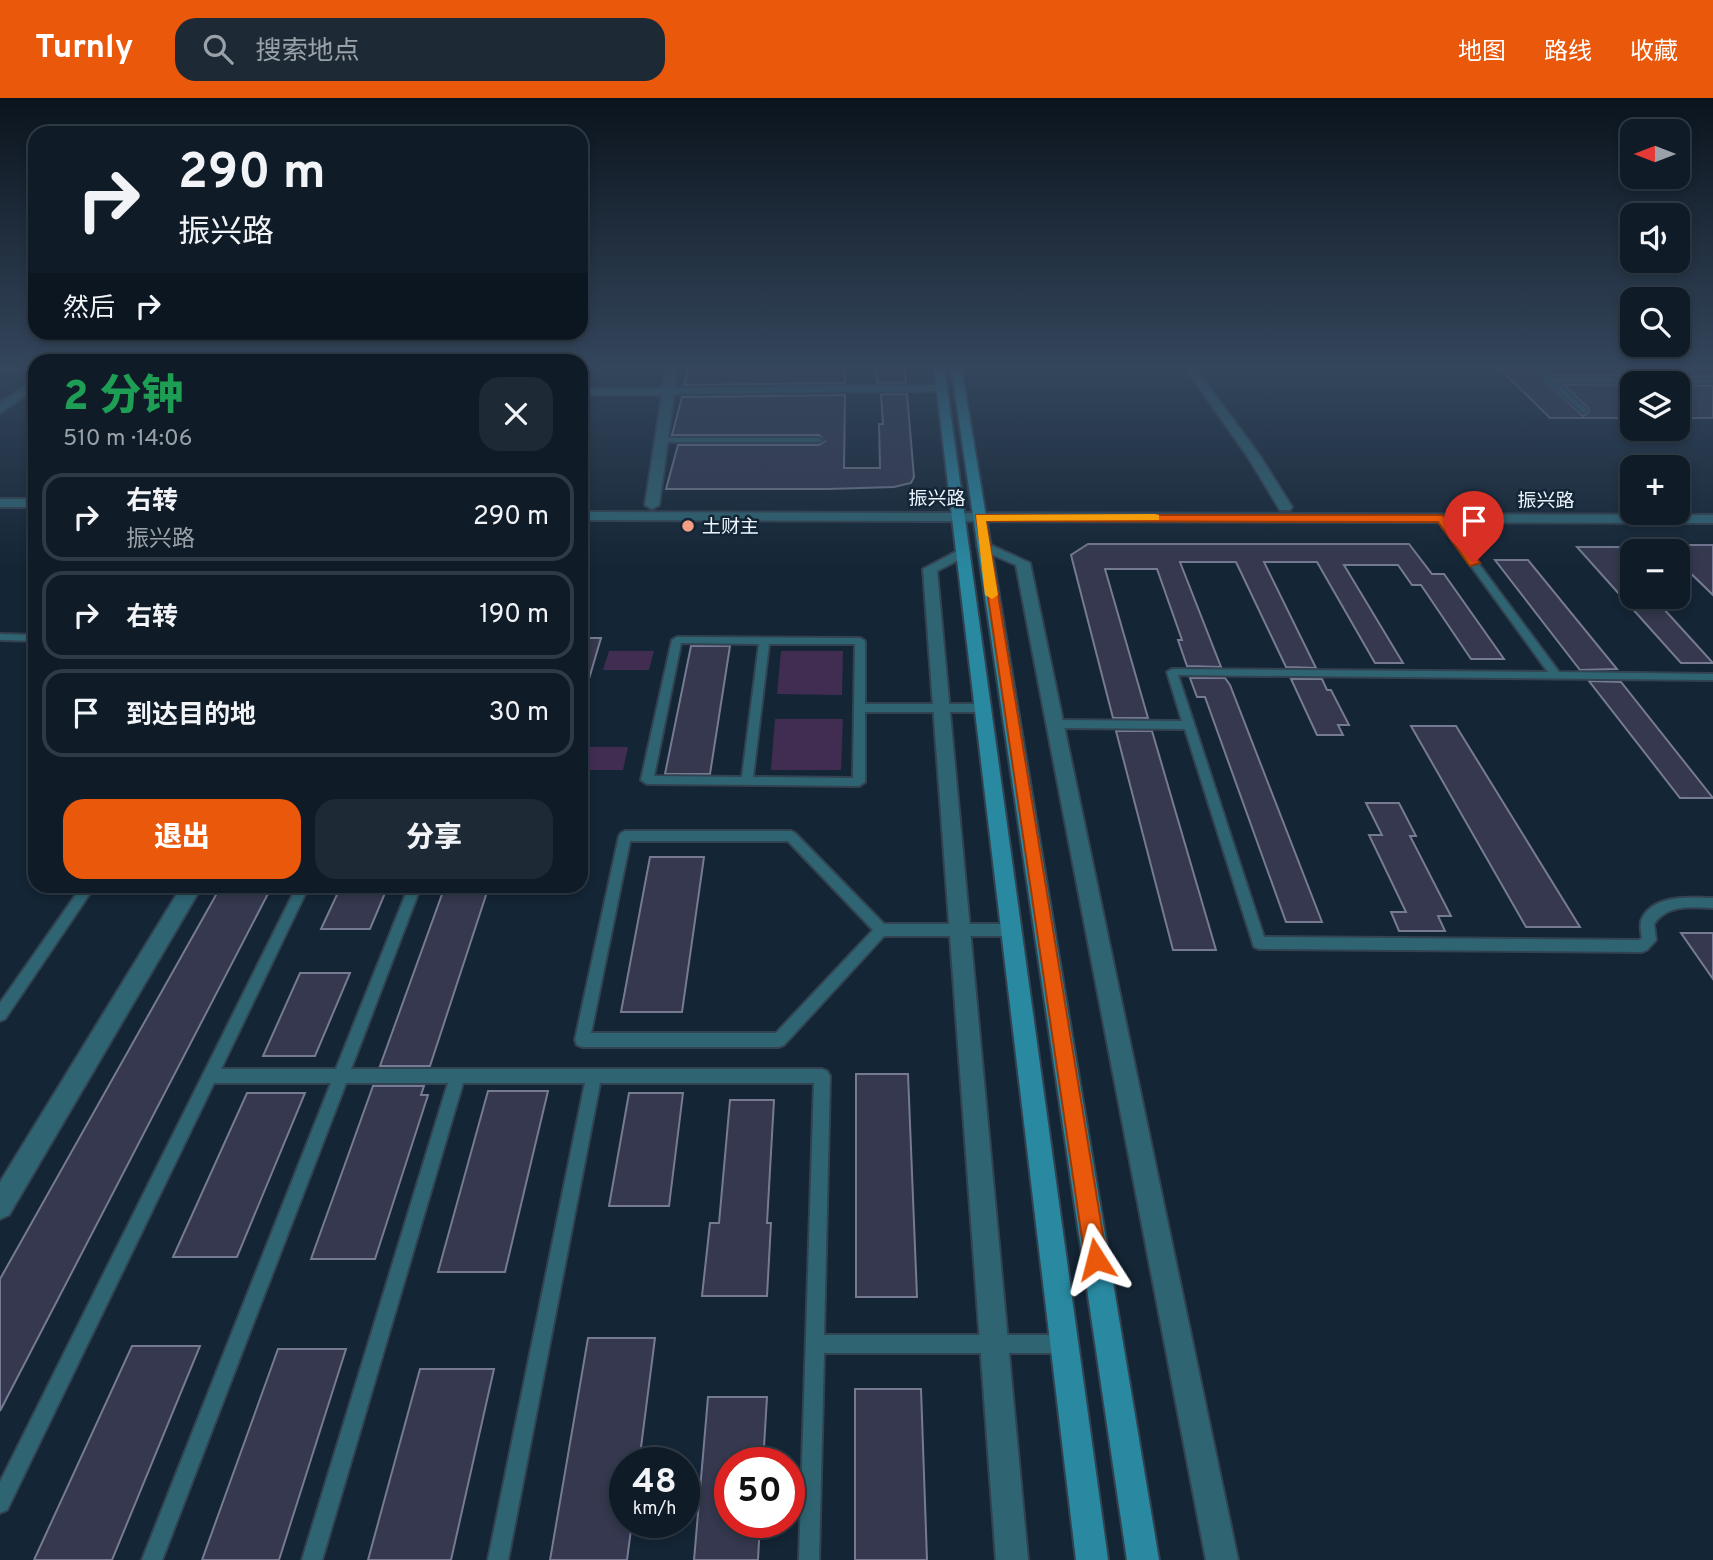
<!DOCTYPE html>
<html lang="zh">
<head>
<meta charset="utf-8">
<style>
  :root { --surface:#0f1c28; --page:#1d2934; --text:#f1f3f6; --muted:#9ba1a8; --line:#2f3a45; --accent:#ea580c }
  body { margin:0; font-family:Overpass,"Noto Sans SC",sans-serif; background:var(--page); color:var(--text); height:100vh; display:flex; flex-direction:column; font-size:26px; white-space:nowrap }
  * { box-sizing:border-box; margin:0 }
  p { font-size:23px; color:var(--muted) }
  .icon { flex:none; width:38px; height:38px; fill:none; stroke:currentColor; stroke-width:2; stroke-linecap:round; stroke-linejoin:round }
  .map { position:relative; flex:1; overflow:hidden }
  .side { position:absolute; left:28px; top:256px; width:560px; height:539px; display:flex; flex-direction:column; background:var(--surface); border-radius:21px; box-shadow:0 4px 10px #0003,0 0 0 2px var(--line) }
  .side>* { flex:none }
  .guide { position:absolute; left:28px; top:28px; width:560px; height:214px; border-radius:21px; box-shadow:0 4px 10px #0003,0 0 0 2px var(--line); background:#0f1c28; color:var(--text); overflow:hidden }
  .needle { width:46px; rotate:270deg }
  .controls { position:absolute; left:1620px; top:21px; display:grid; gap:14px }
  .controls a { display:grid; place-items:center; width:70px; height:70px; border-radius:14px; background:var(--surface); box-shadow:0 4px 10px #0003,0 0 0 2px var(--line); font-size:35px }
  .speed { position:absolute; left:609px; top:1349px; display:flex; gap:14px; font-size:35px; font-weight:700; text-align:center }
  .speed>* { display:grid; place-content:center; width:91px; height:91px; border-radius:50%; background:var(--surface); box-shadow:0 4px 10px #0003,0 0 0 2px var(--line); line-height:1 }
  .speed small { font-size:18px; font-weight:400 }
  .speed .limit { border:10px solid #d22; background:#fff; color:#111 }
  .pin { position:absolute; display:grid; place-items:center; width:60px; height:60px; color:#fff; margin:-72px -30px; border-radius:50% 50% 50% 0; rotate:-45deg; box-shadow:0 0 7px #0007 }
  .pin .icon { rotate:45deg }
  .me { position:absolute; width:77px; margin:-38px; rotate:351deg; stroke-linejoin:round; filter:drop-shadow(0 0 5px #0008) }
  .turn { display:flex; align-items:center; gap:24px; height:147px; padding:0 35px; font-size:32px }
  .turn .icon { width:91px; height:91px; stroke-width:2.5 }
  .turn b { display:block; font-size:49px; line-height:60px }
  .then { display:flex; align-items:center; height:66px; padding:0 35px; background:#0003; gap:14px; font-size:26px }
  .round { display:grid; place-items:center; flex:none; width:74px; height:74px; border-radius:21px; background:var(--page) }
  .head { display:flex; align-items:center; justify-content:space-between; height:119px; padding:0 35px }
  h1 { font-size:42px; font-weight:800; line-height:52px; color:#1e9e55 }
  .action { display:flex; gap:14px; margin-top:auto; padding:14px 35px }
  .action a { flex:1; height:80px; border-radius:21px; background:var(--accent); color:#fff; font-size:28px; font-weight:800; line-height:80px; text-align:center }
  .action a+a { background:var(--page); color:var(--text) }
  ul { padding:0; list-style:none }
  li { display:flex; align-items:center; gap:21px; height:88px; margin:0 14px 10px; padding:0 21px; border:4px solid var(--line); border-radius:21px }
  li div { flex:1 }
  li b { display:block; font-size:26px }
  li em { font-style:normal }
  header { display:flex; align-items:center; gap:42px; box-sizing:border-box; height:98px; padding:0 35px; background:var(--accent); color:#fff }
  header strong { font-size:33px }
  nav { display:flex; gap:38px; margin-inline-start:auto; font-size:24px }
  .search { width:490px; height:63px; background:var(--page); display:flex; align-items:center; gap:18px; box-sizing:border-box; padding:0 24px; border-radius:21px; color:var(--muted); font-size:26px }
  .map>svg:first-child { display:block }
</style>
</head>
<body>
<header>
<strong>Turnly</strong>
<div class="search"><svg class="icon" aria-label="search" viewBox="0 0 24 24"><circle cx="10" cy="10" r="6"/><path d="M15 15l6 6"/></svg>搜索地点</div>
<nav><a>地图</a><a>路线</a><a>收藏</a></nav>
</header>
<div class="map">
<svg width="1713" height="1462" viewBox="0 0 1713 1462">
  <rect width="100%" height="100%" fill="#142535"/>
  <g fill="#412d52">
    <polygon points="609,553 654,553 649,572 603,572"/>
    <polygon points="781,553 843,553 842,597 777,596"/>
    <polygon points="775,621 843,621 841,672 771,672"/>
    <polygon points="584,649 628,649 623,672 581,672"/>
  </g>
  <g fill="#35384e" stroke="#767a93" stroke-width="2">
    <polygon points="876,268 905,268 906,285 877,285"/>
    <polygon points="1497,268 1529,268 1583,318 1589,314 1588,310 1563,287 1633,287 1633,320 1550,320"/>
    <polygon points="1541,268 1633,268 1633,278 1552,277"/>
    <rect x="1678" y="268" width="35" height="10"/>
    <polygon points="694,269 845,268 845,285 684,287 688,269"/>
    <polygon points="1678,287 1713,288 1713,320 1678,320"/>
    <polygon points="881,296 907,296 914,379 911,385 894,389 828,391 666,391 678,347 819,347 825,343 819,337 672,337 682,299 845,297 844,370 880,370 879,326 883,326"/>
    <polygon points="1088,446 1409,446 1432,476 1444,476 1504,561 1471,561 1421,487 1412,487 1398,467 1344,467 1403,565 1375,565 1317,464 1264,464 1316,570 1286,569 1236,464 1180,464 1221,569 1187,568 1178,542 1182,542 1157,471 1105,471 1148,620 1113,620 1071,457"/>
    <polygon points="1678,447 1713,447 1713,497 1678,463"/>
    <polygon points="1577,449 1633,449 1633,499 1653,499 1713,565 1681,565"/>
    <polygon points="1495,462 1528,462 1617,571 1580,572"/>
    <polygon points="581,540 601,540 586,591 581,590"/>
    <polygon points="691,548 730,548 710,676 665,676"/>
    <polygon points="1190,580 1225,580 1230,587 1322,824 1286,824 1205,599 1197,599"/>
    <polygon points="1291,581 1322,581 1327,592 1331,592 1349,627 1338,627 1343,637 1317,637"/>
    <polygon points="1589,583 1621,584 1713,700 1680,700"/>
    <polygon points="1411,628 1456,628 1580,829 1526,829"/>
    <polygon points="1116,633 1152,633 1216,852 1173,852"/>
    <polygon points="1366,705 1399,705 1416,738 1410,738 1451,818 1438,818 1445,833 1399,833 1391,814 1406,814 1369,737 1382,737"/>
    <polygon points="650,759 704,759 682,914 621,914"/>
    <polygon points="221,788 272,788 0,1313 0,1181"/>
    <polygon points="341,788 388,788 370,831 321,831"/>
    <polygon points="445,788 489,788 430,968 380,968"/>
    <polygon points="1681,835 1713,835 1713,881"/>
    <polygon points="300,875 350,875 315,958 263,958"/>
    <polygon points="856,976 908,976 917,1199 856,1199"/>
    <polygon points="373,988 424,988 421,997 428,997 375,1161 311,1161"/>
    <polygon points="488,993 548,993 505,1174 438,1174"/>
    <polygon points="247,995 305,995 237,1159 173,1159"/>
    <polygon points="629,995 683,995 669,1108 609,1108"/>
    <polygon points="730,1002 774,1002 767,1125 771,1125 767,1198 702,1198 710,1125 719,1125"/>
    <polygon points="588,1240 655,1240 639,1365 625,1365 625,1424 632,1424 627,1462 550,1462"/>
    <polygon points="132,1248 200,1248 112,1462 34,1462"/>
    <polygon points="278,1251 346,1251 279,1462 202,1462"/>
    <polygon points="420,1271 494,1271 451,1462 368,1462"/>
    <polygon points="855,1291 921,1291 927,1462 855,1462"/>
    <polygon points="708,1299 767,1299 763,1365 730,1365 730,1424 760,1424 758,1462 694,1462"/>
  </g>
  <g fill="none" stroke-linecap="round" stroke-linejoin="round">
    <defs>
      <g id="service">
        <polygon points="1531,268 1538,268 1551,280 1713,281 1713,285 1556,284 1586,311 1587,313 1583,315"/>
        <polygon points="658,340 819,340 823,342 819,344 661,344 657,342"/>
        <path d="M1441 418 1444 419 1559 574 1713 576V582L1178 577 1264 839 1639 842 1642 840C1641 835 1640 828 1641 823 1651 796 1691 799 1713 800V810C1692 809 1667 806 1654 826L1656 842 1647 852 1642 854 1259 851 1254 849 1185 631 1055 630 1049 626 1055 622 1182 623 1167 574 1172 571 1548 574 1437 421Z"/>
        <polygon points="0,536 35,537 35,543 0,542"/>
        <path d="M677 539 860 540 865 543V606H983L988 610 983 614H865V684L859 688 647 686 641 682 672 542ZM681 545 759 546 742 679 654 678ZM769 546H855L853 680 753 679Z"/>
        <path d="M625 733H791L795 735 884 826H1011L1016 828 1018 832 1016 836 1011 838H884L784 947 779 949H582L577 947 575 942 619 738 621 735ZM630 743H788L873 832 776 935H591Z"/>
        <polygon points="82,788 95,788 5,921 0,923 0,905"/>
        <polygon points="297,788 309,788 221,971 336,971 409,788 421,788 351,971 822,971 827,973 830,978 824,1237 1064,1237 1070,1240 1073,1246 1070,1252 1064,1255 824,1255 819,1462 799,1462 814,985 600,985 508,1462 488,1462 585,985 463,985 322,1462 302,1462 448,985 346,985 162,1462 142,1462 331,985 214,985 7,1412 0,1415 0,1384"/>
      </g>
      <g id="minor">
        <polygon points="0,268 35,268 35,274 0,273"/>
        <polygon points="667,268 677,268 675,290 941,287 947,290 941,293 674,296 659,407 652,411 645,407 662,297 581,297 581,291 663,290"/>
        <polygon points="1184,268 1194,268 1260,358 1292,409 1290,412 1280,412 1248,359"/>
        <polygon points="35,282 35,290 0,315 0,305"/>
        <polygon points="984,444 1030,465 1238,1462 1206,1462 1016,467 979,451 977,448"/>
        <polygon points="963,450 970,454 968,457 937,473 1028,1462 996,1462 923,471"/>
        <polygon points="182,788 202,788 9,1117 0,1121 0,1084"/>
      </g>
      <g id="tertiary">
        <rect x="0" y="401" width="35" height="8"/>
        <polygon points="581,414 1713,417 1713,425 581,422"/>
      </g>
      <g id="secondary">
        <polygon points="934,268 944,268 1108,1462 1076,1462"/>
        <polygon points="951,268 961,268 1159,1462 1127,1462"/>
      </g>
    </defs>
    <use href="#service" stroke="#324251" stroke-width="4"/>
    <use href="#minor" stroke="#324251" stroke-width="4"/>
    <use href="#tertiary" stroke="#324251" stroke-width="4"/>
    <use href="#secondary" stroke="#324251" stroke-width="4"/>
    <use href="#service" fill="#2f6573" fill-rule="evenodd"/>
    <use href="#minor" fill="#2f6573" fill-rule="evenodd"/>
    <use href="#tertiary" fill="#2f6573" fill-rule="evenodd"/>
    <use href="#secondary" fill="#2889a1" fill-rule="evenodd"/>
  </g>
  <linearGradient id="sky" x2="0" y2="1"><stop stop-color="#0b141d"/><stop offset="0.57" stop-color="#34465c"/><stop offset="1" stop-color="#34465c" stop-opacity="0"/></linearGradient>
  <rect width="1713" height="472" fill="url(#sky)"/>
  <polygon fill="#ea580c" stroke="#983908" stroke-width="2" points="976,417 1441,417 1445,418 1480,465 1470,468 1438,424 986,423 1107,1161 1104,1168 1096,1172 1088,1168 1085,1161"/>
  <polygon fill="#f59e0b" points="1155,416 1159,417 1159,422 986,423 998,497 992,501 985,497 976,417"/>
  <circle fill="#f39f84" stroke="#142535" stroke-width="2.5" cx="688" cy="428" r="7"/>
  <g text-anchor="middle" stroke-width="5" stroke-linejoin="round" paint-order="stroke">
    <g font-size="19" fill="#ecf5fe" stroke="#142535">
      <text x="937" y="407">振兴路</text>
      <text x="1546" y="409">振兴路</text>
    </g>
    <g font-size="19" fill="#ecf5fe" stroke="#142535" text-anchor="start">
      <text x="702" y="435">土财主</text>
    </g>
  </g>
</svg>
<div class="controls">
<a><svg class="needle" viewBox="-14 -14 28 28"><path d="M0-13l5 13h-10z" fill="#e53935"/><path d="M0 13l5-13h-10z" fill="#9ba1a8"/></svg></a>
<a><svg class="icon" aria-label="sound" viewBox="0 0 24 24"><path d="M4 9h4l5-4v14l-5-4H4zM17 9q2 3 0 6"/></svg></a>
<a><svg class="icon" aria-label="search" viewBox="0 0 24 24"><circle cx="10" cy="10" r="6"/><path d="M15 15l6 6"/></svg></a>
<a><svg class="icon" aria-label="layers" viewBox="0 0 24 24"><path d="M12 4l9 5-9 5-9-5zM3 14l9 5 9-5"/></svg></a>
<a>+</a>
<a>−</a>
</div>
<div class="speed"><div>48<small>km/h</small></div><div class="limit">50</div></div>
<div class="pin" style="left:1474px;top:465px;background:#d93025"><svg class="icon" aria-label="arrive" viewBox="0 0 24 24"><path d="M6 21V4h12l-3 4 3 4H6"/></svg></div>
<svg class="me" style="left:1096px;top:1161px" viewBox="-20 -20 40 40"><path d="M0-17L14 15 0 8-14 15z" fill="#ea580c" stroke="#fff" stroke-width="4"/></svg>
<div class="guide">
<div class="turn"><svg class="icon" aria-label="right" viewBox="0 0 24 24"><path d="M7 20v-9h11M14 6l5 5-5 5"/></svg><div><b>290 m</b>振兴路</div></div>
<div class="then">然后<svg class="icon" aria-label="right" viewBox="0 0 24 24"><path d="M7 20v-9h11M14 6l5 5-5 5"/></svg></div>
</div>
<section class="side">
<div class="head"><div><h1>2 分钟</h1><p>510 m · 14:06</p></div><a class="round"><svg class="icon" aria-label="close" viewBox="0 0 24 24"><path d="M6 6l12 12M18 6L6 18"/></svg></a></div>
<ul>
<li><svg class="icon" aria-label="right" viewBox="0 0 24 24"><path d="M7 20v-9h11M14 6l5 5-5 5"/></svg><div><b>右转</b><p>振兴路</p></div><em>290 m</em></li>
<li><svg class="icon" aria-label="right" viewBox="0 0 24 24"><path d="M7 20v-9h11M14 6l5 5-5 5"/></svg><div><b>右转</b></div><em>190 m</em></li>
<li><svg class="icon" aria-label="arrive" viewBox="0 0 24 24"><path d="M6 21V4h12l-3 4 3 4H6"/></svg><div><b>到达目的地</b></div><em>30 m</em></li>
</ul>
<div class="action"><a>退出</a><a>分享</a></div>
</section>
</div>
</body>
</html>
